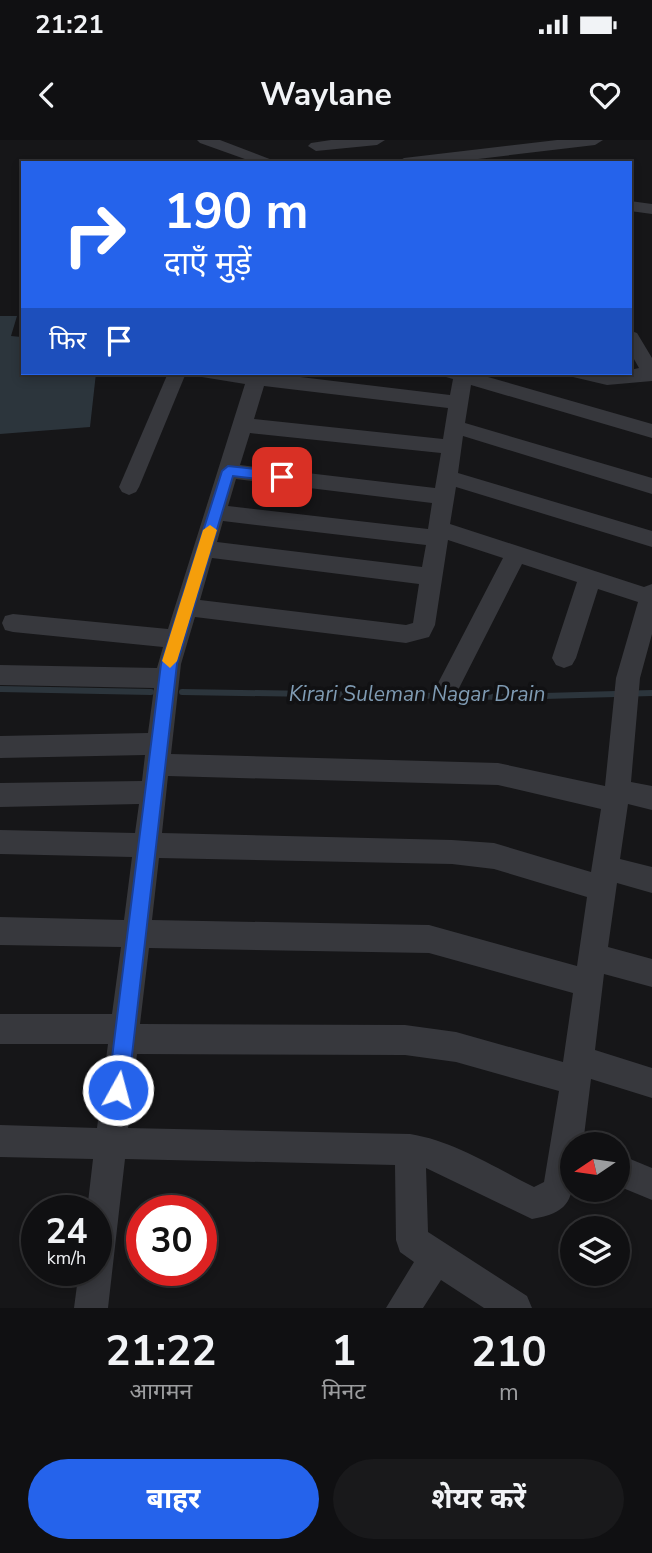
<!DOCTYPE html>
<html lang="hi">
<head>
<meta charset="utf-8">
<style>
  :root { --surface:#101012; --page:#19191b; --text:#f1f3f6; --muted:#9c9d9f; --line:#303032; --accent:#2563eb }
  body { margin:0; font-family:"Nunito Sans","Noto Sans Devanagari",sans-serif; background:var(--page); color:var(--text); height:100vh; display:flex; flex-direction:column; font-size:26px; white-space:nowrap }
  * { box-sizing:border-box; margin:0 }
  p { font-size:23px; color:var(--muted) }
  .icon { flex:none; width:38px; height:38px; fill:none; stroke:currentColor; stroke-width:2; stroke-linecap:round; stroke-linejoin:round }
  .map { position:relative; height:1168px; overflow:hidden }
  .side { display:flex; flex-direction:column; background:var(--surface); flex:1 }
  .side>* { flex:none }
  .hud { position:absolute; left:21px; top:21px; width:611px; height:214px; border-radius:0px; box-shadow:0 4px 10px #0003,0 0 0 2px var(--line); background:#2563eb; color:#fff; overflow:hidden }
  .needle { width:46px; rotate:257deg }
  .tools { position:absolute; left:560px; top:992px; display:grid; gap:14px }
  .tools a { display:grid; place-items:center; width:70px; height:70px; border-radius:50%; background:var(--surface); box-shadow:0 4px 10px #0003,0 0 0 2px var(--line); font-size:35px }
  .speed { position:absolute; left:21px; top:1055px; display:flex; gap:14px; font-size:35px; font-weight:700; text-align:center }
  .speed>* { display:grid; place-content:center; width:91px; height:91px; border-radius:50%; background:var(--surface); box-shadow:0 4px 10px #0003,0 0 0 2px var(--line); line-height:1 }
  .speed small { font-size:18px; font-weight:400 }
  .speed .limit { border:10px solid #d22; background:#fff; color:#111 }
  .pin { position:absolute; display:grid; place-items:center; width:60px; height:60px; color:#fff; margin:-30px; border-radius:14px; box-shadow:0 4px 10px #0006 }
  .me { position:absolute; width:77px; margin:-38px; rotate:7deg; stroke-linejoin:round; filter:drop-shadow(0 0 5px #0008) }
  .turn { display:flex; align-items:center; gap:24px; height:147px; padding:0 28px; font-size:32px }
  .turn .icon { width:91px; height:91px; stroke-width:2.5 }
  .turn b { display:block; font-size:49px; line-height:60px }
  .then { display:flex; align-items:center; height:66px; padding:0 28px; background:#0003; gap:14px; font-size:26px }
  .eta { display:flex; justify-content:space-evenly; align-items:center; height:119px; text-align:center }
  .eta b { font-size:42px; font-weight:700; line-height:49px }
  .action { display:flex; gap:14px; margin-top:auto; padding:14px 28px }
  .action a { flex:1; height:80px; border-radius:42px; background:var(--accent); color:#fff; font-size:28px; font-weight:700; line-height:80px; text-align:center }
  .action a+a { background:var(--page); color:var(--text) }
  .status { display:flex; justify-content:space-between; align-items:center; height:49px; padding:0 35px; background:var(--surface); direction:ltr }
  .status svg { height:19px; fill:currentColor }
  header { display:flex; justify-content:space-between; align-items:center; height:91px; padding:0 28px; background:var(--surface); font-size:32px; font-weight:700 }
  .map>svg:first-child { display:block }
</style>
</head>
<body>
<div class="status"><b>21:21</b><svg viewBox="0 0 49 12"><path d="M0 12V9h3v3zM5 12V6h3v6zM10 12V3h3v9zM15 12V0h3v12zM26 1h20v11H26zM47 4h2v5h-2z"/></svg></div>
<header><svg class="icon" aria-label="back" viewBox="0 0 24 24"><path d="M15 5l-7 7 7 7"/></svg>Waylane<svg class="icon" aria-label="heart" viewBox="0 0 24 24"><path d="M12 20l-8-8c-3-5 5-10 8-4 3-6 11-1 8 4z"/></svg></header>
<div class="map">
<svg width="652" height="1168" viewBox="0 0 652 1168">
  <rect width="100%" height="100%" fill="#161618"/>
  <polygon fill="#2c353c" points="0,176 17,176 11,196 21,197 23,193 23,233 96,233 90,287 0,294"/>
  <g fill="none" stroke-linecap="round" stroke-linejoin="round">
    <g stroke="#2c353c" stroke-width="6">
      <polyline points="0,549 151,552"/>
      <polyline points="182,552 506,557 652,553"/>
    </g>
    <g fill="#37383d" fill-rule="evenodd">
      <polygon points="197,0 220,0 280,23 256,23 200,3"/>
      <polygon points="331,0 385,0 377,5 316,11 308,6 311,3"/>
      <polygon points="557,0 603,0 595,5 444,23 396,23 404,18"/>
      <polygon points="630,61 652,64 652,74 630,71"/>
      <polygon points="631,191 637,193 652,218 652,241 607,245 573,237 571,233 630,233 630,230 639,228 630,212"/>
      <polygon points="168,233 186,233 139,347 136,352 129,355 122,352 119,347"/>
      <path d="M200 233H267L450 255 453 239 446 237 444 233H474L652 284V298L471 245 465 283 652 338V354L463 296 458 333 652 391V407L456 347 450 384 644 447 652 444V494L640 538 631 642 652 646V670L628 664 620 719 652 727V753L617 743 608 807 652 819V847L604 834 595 910 652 928V958L591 939 583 1004H572C572 1045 582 1072 532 1079L426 1028 428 1092 527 1156 532 1168H484L441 1140 423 1168H386L414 1122 400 1112 396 1100 395 1025 125 1019 108 1168H74L79 1130H96V1071H87L93 1019 0 1017V985L97 988 108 904H0V874H112L121 807 0 805V777L124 780 132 717 0 714V690L135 693 139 664 0 667V643L142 641 145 615 0 618V596L148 593 154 548 0 545V525L157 528 163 507 13 492 5 490 2 483 5 476 13 474 168 489 245 244 202 237ZM264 246 448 268 443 299 254 279ZM250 293 441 313 435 348 240 325ZM236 339 432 363 428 389 228 366ZM223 381 426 405 422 427 217 402ZM448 400 503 418 436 547 440 554 448 557 456 554 522 424 577 442 552 518 556 525 564 528 572 525 576 518 598 449 638 462 616 538 605 646 498 623 171 614 181 524 195 477 406 503 429 497 435 485ZM212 418 419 444 413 483 406 485 200 460ZM168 636 498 645 601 669 591 732 494 703 452 700 162 693ZM159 718 452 724 494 729 587 757 577 826 429 785 152 780ZM149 808 429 813 573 853 563 922 456 892 405 885 140 884ZM137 914 405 915 456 922 559 951 544 1042 534 1047C494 1027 454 1001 410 994L128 988Z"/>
      <polygon points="618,1014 652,1028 652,1060 618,1046"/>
    </g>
  </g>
  <polygon fill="#2563eb" stroke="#184099" stroke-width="2" points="228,326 282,332 289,337 282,342 233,336 177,524 128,950 125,957 118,960 111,957 108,950 161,524 222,331"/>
  <polygon fill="#f59e0b" points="210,385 217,390 177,521 170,528 162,521 203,390"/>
  <g text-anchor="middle" stroke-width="7" stroke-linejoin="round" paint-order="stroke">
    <g font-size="21" font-style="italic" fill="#7f9bb3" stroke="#111113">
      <text x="417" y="561">Kirari Suleman Nagar Drain</text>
    </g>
  </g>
</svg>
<div class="tools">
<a><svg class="needle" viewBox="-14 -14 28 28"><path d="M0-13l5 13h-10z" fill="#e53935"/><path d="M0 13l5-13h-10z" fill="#9c9d9f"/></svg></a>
<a><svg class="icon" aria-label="layers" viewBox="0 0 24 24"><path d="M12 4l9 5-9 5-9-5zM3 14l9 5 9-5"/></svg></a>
</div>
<div class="speed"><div>24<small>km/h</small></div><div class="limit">30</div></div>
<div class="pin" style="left:282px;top:337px;background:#d93025"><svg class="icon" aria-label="arrive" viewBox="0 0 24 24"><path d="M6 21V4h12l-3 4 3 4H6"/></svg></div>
<svg class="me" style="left:118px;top:950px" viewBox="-20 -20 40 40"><circle r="17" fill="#2563eb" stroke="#fff" stroke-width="3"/><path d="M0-11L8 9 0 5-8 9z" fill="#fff"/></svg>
<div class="hud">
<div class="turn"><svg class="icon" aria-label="right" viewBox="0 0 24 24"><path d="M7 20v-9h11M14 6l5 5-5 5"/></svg><div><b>190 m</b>दाएँ मुड़ें</div></div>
<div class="then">फिर<svg class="icon" aria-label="arrive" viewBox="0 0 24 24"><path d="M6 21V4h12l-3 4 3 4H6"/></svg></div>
</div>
</div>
<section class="side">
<div class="eta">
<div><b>21:22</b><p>आगमन</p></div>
<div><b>1</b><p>मिनट</p></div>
<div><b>210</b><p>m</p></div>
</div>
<div class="action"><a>बाहर</a><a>शेयर करें</a></div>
</section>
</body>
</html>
